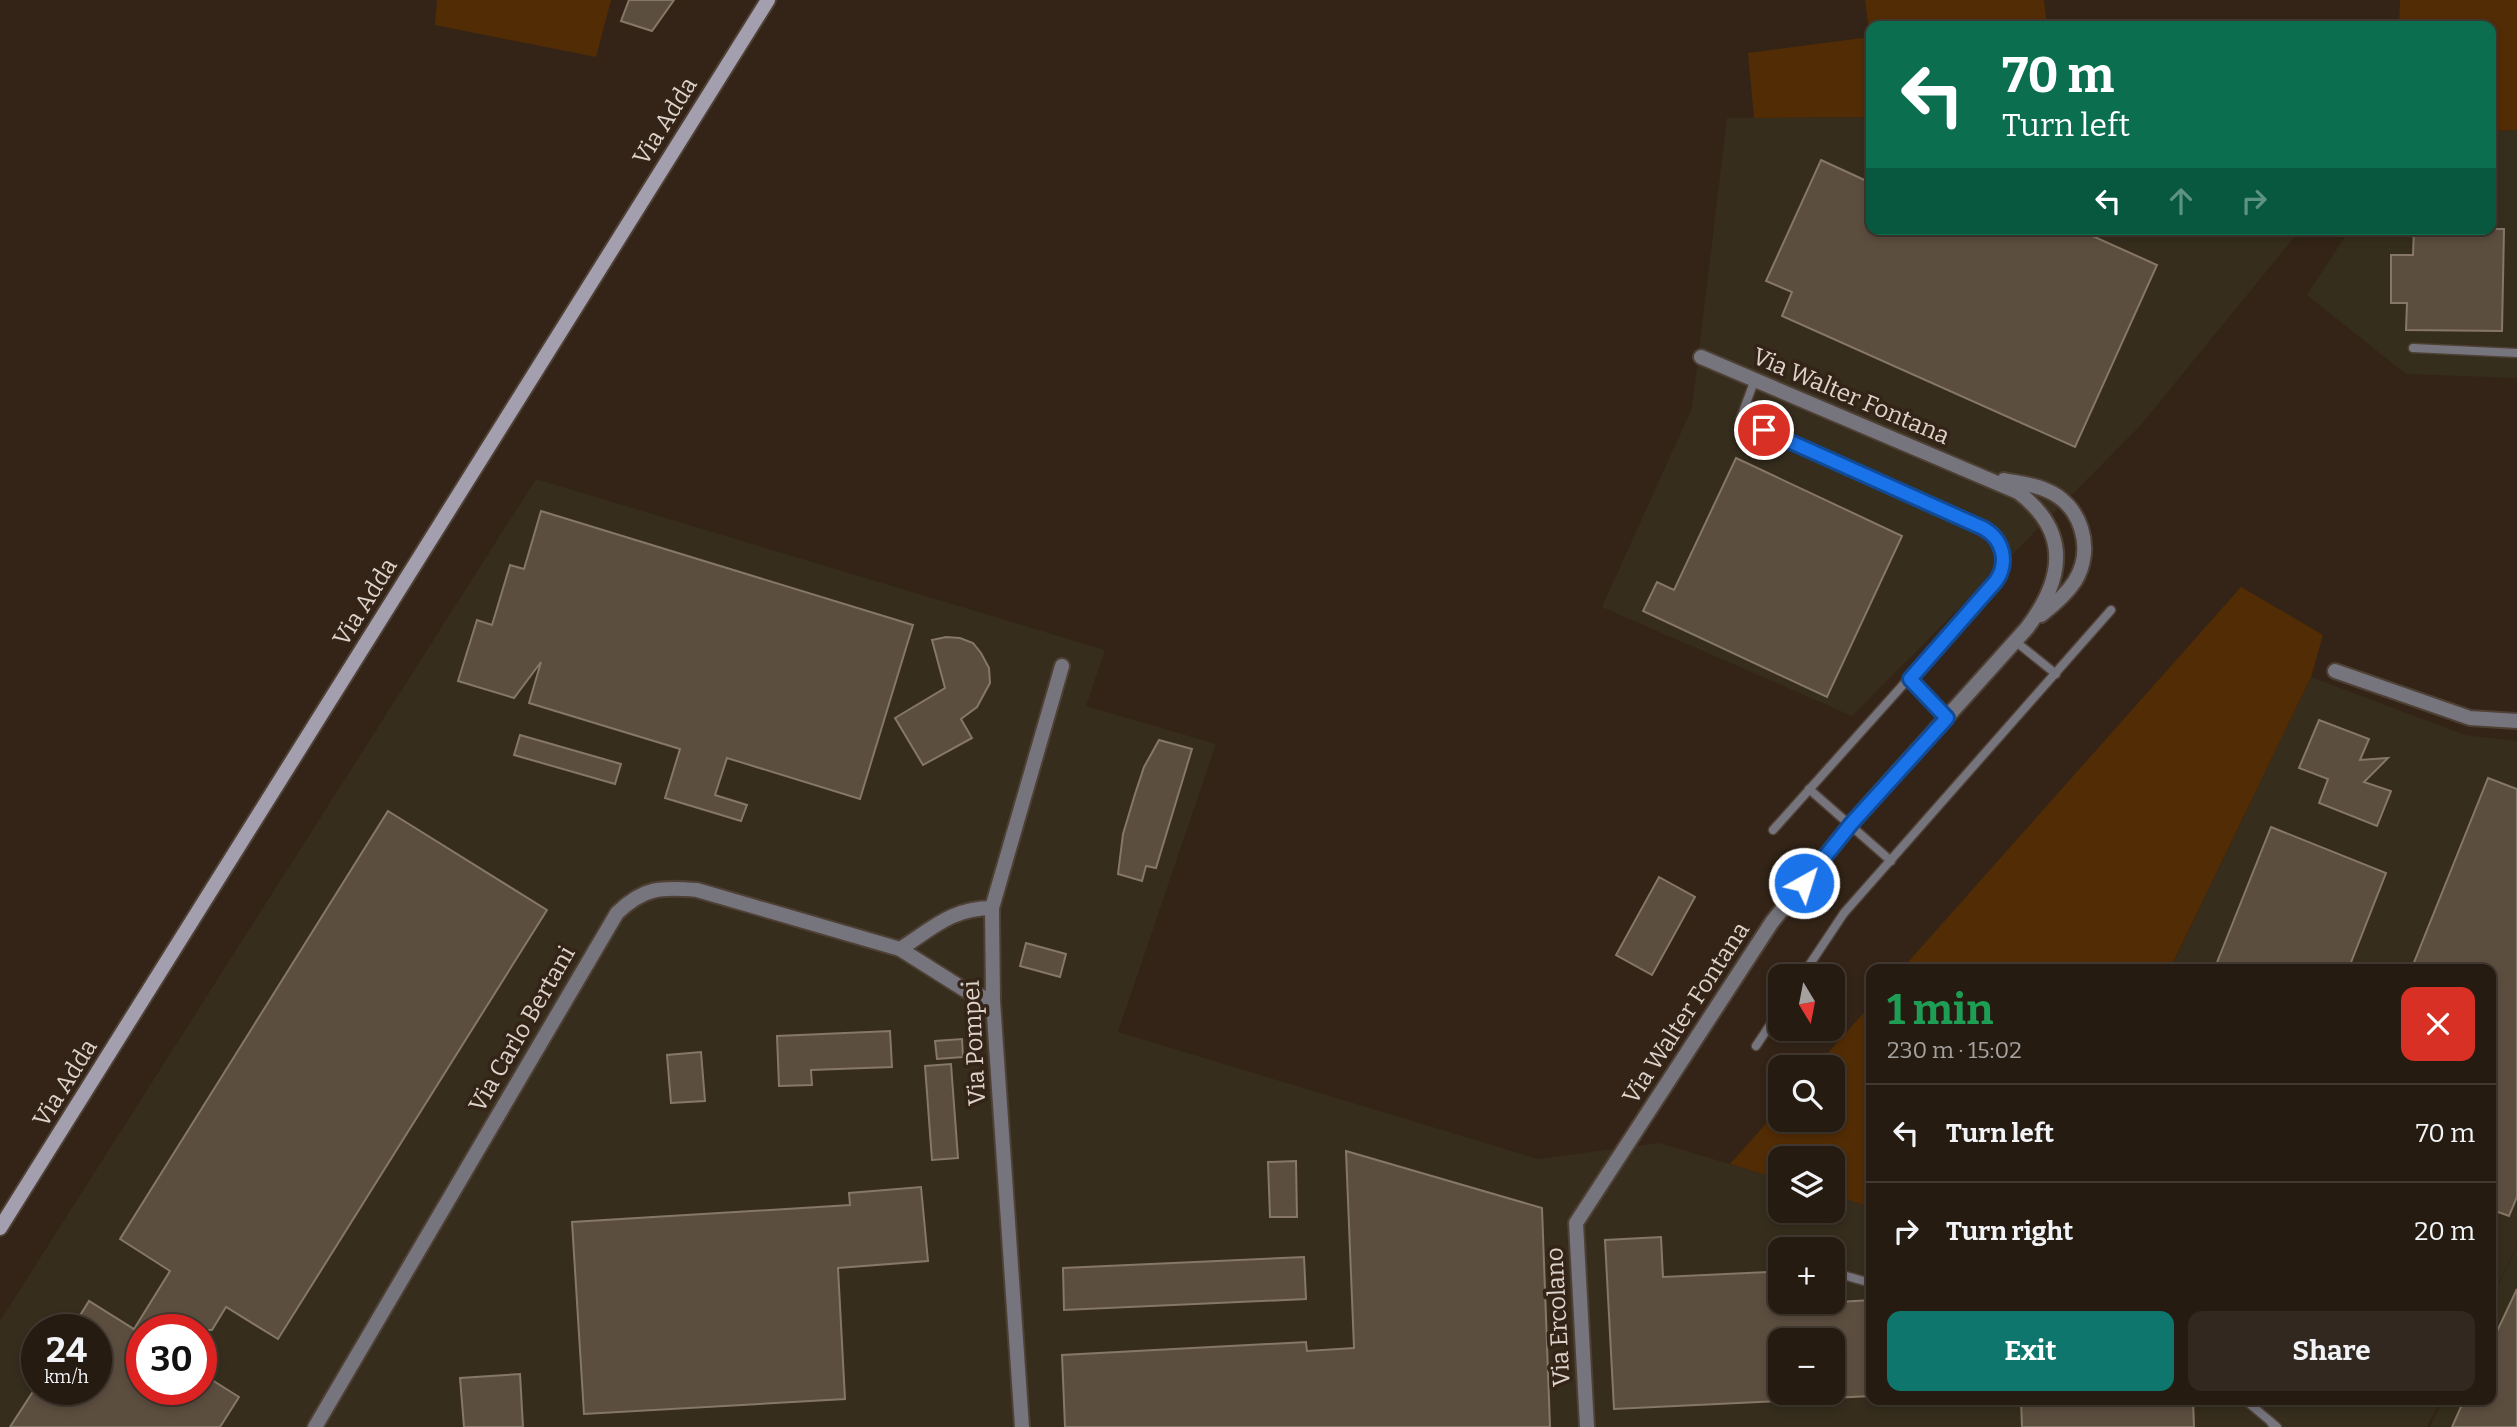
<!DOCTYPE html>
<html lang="en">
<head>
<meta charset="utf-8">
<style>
  :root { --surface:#261b11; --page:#32281f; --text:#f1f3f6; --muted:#a4a19f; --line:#423931; --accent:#0f766e }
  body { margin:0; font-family:Bitter,serif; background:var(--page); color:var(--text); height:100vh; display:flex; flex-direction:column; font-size:26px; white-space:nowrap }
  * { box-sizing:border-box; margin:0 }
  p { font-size:23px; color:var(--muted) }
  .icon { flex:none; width:38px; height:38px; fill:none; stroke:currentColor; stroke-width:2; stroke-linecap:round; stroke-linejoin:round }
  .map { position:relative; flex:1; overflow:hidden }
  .drawer { position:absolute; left:1866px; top:964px; width:630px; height:441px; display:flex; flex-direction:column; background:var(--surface); border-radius:14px; box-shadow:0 4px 10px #0003,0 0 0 2px var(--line) }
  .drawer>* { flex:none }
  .guide { position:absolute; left:1866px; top:21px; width:630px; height:214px; border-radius:14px; box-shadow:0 4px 10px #0003,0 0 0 2px var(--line); background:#0b6e4f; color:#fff; overflow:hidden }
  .needle { width:46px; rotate:170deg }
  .fabs { position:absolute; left:1768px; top:964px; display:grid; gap:14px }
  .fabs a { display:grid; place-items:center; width:77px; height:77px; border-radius:14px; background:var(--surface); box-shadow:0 4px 10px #0003,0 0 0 2px var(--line); font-size:35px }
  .speed { position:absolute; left:21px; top:1314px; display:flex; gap:14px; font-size:35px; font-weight:700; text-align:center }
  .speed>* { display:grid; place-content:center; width:91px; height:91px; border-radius:50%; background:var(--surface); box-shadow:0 4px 10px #0003,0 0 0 2px var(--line); line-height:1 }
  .speed small { font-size:18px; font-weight:400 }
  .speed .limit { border:10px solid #d22; background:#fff; color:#111 }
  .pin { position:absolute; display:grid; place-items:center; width:60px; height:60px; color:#fff; margin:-30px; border:4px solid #fff; border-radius:50%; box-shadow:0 2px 7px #0007 }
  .me { position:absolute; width:77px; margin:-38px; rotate:39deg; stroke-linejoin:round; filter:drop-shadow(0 0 5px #0008) }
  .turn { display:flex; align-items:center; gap:24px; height:147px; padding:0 21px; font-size:32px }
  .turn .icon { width:91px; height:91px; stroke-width:2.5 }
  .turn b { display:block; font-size:49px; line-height:60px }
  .lanes { display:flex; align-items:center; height:66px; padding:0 21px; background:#0003; justify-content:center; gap:35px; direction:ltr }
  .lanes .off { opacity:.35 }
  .round { display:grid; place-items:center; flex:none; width:74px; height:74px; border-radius:14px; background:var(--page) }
  .head { display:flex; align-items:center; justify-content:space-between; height:119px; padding:0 21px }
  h1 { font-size:42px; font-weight:700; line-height:52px; color:#1e9e55 }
  .primary-button { display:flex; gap:14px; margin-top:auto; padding:14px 21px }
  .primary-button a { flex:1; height:80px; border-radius:14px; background:var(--accent); color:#fff; font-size:28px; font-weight:700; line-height:80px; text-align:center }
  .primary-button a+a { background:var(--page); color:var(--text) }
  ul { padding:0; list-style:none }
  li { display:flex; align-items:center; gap:21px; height:98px; padding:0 21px; border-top:2px solid var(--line) }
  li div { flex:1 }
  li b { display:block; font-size:26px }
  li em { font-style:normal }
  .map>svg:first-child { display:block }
</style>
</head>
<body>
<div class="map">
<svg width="2517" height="1427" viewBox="0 0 2517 1427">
  <rect width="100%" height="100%" fill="#332417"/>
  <g fill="#362e1d">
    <polygon points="2517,130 2517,378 2406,374 2307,295 2350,229 2490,229 2490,131"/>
    <polygon points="2517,1247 2517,1427 2430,1427 2443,1400 2490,1400 2490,1302"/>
  </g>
  <g fill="#362d1d" fill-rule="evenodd">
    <polygon points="1871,117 1871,229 2301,229 2140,426 1852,716 1602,607 1692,408 1727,118"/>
    <path d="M536 479 1105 650 1086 706 1216 744 1118 1032 1538 1159 1659 1143 1780 1179V1211H1832V1195L1871 1207V1400H2441L2427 1427H0V1321ZM1780 1250H1832V1302H1780ZM37 1330H96V1390H37ZM142 1330H201V1390H142ZM1780 1340H1832V1393H1780Z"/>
    <polygon points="2311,677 2465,735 2517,741 2517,1246 2490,1300 2490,970 2170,970"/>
  </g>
  <g fill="#522c04">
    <polygon points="437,0 611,0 596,57 435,25"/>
    <polygon points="1865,0 2044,0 2047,26 1871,26 1871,117 1754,118 1748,53 1870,37"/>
    <polygon points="2400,0 2517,0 2517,130 2490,131 2490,26 2399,26"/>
    <polygon points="2241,587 2323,635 2311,677 2170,969 1902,969"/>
    <polygon points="1871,1005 1871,1207 1832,1195 1832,1158 1780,1158 1780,1179 1730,1164 1780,1108 1780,1120 1832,1120 1832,1068 1815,1067"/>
  </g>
  <g fill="#5c4e3f" stroke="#867766" stroke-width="2">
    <polygon points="629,0 674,0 652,31 621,21"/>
    <polygon points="1821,160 1871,183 1871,229 2077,229 2157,265 2075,447 1782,316 1792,292 1766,281"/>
    <polygon points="2414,229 2504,229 2502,331 2406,330 2407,303 2391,303 2391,255 2413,255"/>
    <polygon points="1736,458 1902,536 1827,697 1643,611 1657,582 1674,590"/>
    <polygon points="541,511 913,625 860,799 727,758 715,795 747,805 741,821 665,798 680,749 529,703 541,662 514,698 458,681 477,620 492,625 510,565 524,569"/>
    <polygon points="946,637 960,638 973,643 981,653 989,668 990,683 977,707 961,719 972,738 923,765 895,718 945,688 932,640"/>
    <polygon points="2319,720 2369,739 2360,760 2388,758 2364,782 2391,791 2377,826 2319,803 2328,779 2299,768"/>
    <polygon points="520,735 621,764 615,784 514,755"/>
    <polygon points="1159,740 1192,749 1156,868 1146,866 1142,881 1118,874 1123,834 1135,794 1144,767"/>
    <polygon points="2488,778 2517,789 2517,1197 2509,1216 2490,1209 2490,970 2411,970"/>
    <polygon points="388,811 547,910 278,1339 226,1307 212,1330 135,1330 142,1334 142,1390 201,1390 201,1373 239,1397 220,1427 10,1427 34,1390 96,1390 96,1330 71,1330 89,1301 134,1329 170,1271 120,1239"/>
    <polygon points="2271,827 2386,873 2348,970 2214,970"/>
    <polygon points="1659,877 1695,897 1652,975 1616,955"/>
    <polygon points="1026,943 1066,954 1060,977 1020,966"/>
    <polygon points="890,1031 892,1067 811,1070 812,1085 779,1086 777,1036"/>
    <polygon points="962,1039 963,1057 937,1059 935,1041"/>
    <polygon points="701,1052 705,1101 671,1103 667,1055"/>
    <polygon points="951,1064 958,1158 932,1160 925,1066"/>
    <polygon points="1346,1151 1542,1208 1550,1427 1065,1427 1062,1355 1306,1342 1307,1351 1354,1348"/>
    <polygon points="1296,1161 1297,1217 1270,1217 1268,1162"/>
    <polygon points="921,1187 928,1261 838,1268 845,1399 584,1414 572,1222 850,1205 849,1193"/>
    <polygon points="1661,1237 1663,1277 1767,1272 1769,1306 1871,1300 1871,1396 1832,1398 1832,1340 1780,1340 1780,1401 1614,1409 1605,1240"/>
    <polygon points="1304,1257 1306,1299 1064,1310 1063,1268"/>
    <polygon points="2517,1289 2517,1427 2452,1427 2464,1400 2490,1400 2490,1346"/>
    <polygon points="520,1374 523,1427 464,1427 460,1378"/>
    <polygon points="2021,1400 2193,1400 2194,1427 2022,1427"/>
  </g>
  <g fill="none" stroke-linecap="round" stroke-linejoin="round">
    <defs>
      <g id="lane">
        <polyline points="2413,348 2517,353"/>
        <path d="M1755 379 1740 420 1986 529C2003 542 2008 563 1996 581L1773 830"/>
        <polyline points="2015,641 2056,674"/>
        <polyline points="1910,679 1947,718"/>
        <polyline points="1809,789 1891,861"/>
        <polyline points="1802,976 1844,913 2111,610"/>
        <polyline points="1756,1046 1780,1010"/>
        <polyline points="1832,1272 1871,1283"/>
        <polyline points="2245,1400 2270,1421"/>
        <polyline points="2274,1427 2270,1421 2277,1427"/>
      </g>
      <g id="street">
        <path d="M2004 480C2018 483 2033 484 2046 490 2081 504 2095 548 2075 581 2066 595 2054 605 2041 615"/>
        <polyline points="2335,671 2470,718 2517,721"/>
        <path d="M900 949C933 928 952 908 992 908"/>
        <path d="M315 1427 617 913C644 887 661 887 697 890L900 949 965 990 993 1001"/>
        <polyline points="1022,1427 993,1001 992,908 1062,666"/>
        <path d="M1587 1427 1576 1223 1772 922 1851 824 2027 628C2063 580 2072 533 2018 492L1701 357"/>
      </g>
      <polyline id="secondary" points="0,1228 768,0"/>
    </defs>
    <use href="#lane" stroke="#4e4034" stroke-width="11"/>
    <use href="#street" stroke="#4e4034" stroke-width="18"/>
    <use href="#secondary" stroke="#4e4034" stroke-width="18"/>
    <use href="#lane" stroke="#76747d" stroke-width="8"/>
    <use href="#street" stroke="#76747d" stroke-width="14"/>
    <use href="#secondary" stroke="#a39fae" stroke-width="14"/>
  </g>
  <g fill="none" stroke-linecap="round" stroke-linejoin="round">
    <defs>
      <path id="route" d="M1764 430 1983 528C2003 539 2009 562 1996 581L1910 679 1947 718 1851 824 1804 883"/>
    </defs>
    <use href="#route" stroke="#114b97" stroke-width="18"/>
    <use href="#route" stroke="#1a73e8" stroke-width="12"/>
  </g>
  <g text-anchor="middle" stroke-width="7" stroke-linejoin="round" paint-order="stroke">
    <g font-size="24" fill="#ddd3cb" stroke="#332417">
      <text transform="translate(665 121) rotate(-58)" y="8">Via Adda</text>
      <text transform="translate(1851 396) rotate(23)" y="8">Via Walter Fontana</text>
      <text transform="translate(365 602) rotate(-58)" y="8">Via Adda</text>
      <text transform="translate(1686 1013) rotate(-57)" y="8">Via Walter Fontana</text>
      <text transform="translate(522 1029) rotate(-60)" y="8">Via Carlo Bertani</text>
      <text transform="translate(974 1043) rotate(-93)" y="8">Via Pompei</text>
      <text transform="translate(65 1083) rotate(-58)" y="8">Via Adda</text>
      <text transform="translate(1558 1317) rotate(-93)" y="8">Via Ercolano</text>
    </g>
  </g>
</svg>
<div class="fabs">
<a><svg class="needle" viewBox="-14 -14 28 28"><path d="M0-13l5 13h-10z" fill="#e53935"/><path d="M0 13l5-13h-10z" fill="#a4a19f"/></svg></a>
<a><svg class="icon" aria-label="search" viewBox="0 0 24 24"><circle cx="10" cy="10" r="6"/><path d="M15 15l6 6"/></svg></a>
<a><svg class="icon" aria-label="layers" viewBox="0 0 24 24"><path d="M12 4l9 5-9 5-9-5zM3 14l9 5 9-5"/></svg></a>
<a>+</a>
<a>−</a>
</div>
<div class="speed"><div>24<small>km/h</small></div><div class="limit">30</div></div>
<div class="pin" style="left:1764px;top:430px;background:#d93025"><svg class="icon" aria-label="arrive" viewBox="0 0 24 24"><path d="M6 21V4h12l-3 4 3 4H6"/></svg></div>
<svg class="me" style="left:1804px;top:883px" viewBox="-20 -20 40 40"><circle r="17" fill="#1a73e8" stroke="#fff" stroke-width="3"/><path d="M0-11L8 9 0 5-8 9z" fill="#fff"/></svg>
<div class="guide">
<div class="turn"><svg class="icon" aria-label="left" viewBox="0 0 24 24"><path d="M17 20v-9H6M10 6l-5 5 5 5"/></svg><div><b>70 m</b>Turn left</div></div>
<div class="lanes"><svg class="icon" aria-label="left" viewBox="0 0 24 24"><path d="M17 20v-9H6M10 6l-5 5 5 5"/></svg><svg class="icon off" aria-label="ahead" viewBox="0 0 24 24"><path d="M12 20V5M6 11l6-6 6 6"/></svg><svg class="icon off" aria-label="right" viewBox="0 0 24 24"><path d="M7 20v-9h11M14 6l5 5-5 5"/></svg></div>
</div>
<section class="drawer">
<div class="head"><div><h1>1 min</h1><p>230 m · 15:02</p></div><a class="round" style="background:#d93025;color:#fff"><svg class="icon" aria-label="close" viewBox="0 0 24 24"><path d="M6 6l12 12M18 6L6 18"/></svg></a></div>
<ul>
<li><svg class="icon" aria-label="left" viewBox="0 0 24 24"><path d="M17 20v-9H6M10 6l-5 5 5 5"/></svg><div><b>Turn left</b></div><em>70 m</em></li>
<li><svg class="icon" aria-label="right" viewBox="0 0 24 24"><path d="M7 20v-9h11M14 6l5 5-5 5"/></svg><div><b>Turn right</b></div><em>20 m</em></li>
</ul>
<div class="primary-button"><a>Exit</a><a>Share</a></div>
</section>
</div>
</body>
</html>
